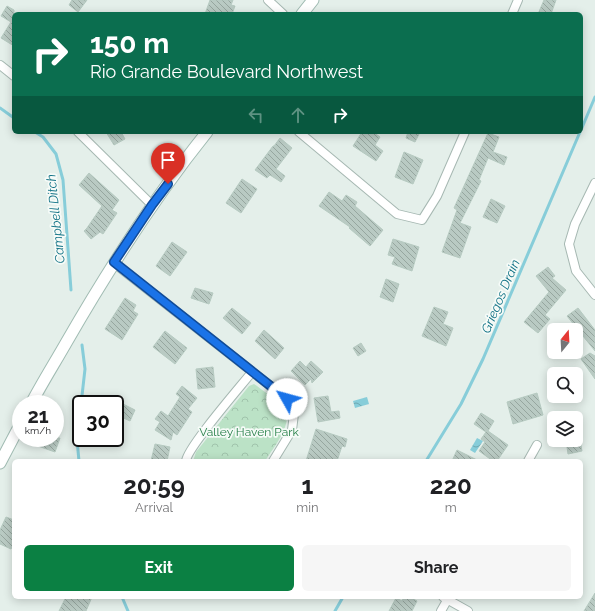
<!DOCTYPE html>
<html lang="en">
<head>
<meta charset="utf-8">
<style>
  :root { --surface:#fff; --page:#f6f6f6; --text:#202124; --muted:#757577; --accent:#0b8043 }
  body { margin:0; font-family:Raleway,sans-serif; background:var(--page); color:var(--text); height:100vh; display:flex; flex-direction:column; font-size:15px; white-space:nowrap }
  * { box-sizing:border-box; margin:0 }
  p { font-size:13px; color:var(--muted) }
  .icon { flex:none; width:22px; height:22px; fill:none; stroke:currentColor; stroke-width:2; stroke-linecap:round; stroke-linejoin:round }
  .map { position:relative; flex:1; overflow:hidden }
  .side { position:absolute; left:12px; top:459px; width:571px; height:140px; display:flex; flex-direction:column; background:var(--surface); border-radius:6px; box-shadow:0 2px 10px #0003 }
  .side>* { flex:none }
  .guide { position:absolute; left:12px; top:12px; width:571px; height:122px; border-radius:6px; box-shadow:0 2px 10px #0003; background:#0b6e4f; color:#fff; overflow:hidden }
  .needle { width:26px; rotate:18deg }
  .tools { position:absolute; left:547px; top:323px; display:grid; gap:8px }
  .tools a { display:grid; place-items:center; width:36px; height:36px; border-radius:6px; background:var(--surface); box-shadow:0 2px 10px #0003; font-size:20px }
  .speed { position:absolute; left:12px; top:395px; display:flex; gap:8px; font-size:20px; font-weight:700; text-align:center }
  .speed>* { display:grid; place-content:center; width:52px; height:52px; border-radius:50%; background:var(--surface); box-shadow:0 2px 10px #0003; line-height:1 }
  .speed small { font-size:10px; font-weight:400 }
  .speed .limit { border:2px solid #111; border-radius:6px; background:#fff; color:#111 }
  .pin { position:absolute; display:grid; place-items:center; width:34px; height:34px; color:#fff; margin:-41px -17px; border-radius:50% 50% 50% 0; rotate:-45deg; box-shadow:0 0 4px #0007 }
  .pin .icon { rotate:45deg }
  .me { position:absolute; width:44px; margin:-22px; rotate:308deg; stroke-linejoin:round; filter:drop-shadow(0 0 3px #0008) }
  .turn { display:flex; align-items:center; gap:14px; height:84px; padding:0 12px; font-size:18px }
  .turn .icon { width:52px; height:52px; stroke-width:2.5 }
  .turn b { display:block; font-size:28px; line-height:34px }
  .lanes { display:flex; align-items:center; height:38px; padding:0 12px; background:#0003; justify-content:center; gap:20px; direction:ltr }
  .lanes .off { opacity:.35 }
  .eta { display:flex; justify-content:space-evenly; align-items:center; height:68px; text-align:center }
  .eta b { font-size:24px; font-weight:700; line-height:28px }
  .action { display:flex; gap:8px; margin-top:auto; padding:8px 12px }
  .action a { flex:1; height:46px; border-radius:6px; background:var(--accent); color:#fff; font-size:16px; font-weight:700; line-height:46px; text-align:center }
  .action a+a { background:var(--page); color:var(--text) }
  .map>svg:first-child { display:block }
</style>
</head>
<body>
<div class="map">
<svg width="595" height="611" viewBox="0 0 595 611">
  <defs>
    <pattern id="park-crowns" width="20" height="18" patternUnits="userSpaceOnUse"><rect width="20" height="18" fill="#bbe2c6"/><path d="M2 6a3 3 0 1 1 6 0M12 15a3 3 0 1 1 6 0" fill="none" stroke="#a0c3ab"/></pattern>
    <pattern id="water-waves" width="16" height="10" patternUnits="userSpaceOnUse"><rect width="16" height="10" fill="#87cdd9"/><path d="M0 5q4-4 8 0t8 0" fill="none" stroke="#6ea8b1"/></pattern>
    <pattern id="building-back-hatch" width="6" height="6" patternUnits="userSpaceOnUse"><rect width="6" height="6" fill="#b9cac3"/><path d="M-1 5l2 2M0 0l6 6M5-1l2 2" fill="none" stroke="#96a69f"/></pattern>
  </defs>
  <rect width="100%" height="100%" fill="#e4efea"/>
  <path fill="url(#park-crowns)" d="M254 384 257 386C266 393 279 401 285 411 293 424 272 450 265 461H193L196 452 249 386Z"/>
  <g fill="url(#water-waves)">
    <polygon points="367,397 369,404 355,408 353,401"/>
    <polygon points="477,438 483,441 475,453 470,450"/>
  </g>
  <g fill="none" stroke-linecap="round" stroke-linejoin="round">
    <g stroke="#87cdd9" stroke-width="3">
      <polyline points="0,108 14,118"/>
      <polyline points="581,130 595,97"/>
      <polyline points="35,132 43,137 56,154 63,180 71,290"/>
      <polyline points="79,461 77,440 85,369 82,345"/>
      <polyline points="426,461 461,404 483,359 580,132"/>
      <polyline points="122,597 128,611"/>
      <polyline points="335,611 343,597"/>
    </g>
  </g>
  <g fill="url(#building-back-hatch)" stroke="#b6cac1">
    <polygon points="72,0 87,0 78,12 69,5"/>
    <polygon points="210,0 233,0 231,5 235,6 232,14 205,14"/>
    <polygon points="544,0 556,0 551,14 538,14"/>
    <polygon points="7,6 14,10 14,46 1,38 11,22 1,16"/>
    <polygon points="106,132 121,132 125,139 114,145"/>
    <polygon points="362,132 373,132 380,137 375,145 383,151 376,161 353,146"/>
    <polygon points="408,132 420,132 415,142 406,138"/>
    <polygon points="488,133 499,137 493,152 507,157 504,165 488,158 479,180 481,181 460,223 471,227 460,258 442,252 457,210 454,208"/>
    <polygon points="280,138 292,148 276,169 285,176 281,182 270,175 267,178 255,170 273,146 274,146"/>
    <polygon points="404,152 423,160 413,184 395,177"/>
    <polygon points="89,173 119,200 112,210 117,213 103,234 100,232 91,239 84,231 87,228 102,206 79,185"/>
    <polygon points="242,179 257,189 241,213 226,203"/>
    <polygon points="329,192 342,201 346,195 357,202 355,206 383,230 370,246 349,228 350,227 319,206"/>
    <polygon points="491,199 505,206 497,223 483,217"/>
    <polygon points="393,239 419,247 412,271 392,264 395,257 388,255"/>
    <polygon points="172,242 187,252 170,276 156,266"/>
    <polygon points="548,267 555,276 552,278 566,290 545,315 550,319 538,333 524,322 549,292 536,276"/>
    <polygon points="386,279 399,284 393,302 380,297"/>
    <polygon points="195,288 213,293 209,304 191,298"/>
    <polygon points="125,298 136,305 133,311 138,314 122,340 105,329"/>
    <polygon points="434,307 448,312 443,324 453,328 446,346 422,336"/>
    <polygon points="232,308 251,323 242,334 223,318"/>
    <polygon points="578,308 595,330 595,351 567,316"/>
    <polygon points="264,330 284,348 275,359 255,341"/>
    <polygon points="165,331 187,348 175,364 153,347"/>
    <polygon points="361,343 366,351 358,356 353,348"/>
    <polygon points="590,353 595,356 595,379 581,359"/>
    <polygon points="300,361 306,367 311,361 323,372 312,383 311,379 305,385 291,371"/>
    <polygon points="213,367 215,387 198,389 196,369"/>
    <polygon points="182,386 197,398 188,409 192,412 177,435 173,432 171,440 155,430 160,422 155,419 161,411 168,416 180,397 176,394"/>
    <polygon points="537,393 543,415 513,424 507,402"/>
    <polygon points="328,396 331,412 339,411 340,418 318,422 314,398"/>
    <polygon points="115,400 135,410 130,421 115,414"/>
    <polygon points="481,413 494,421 488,431 508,445 497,461 493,461 479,451 485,442 481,439 486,432 474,424"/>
    <polygon points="316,429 347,439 345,447 342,446 337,461 306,461"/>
    <polygon points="41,438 60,438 55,452 38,446"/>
    <polygon points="566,440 580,440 582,451 568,454"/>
    <polygon points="155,444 170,447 167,461 151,461"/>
    <polygon points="457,450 479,461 452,461"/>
    <polygon points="6,517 14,520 14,543 11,549 0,544 0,530"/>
    <polygon points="595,593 595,611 584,611"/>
    <polygon points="66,597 92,597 86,611 59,611"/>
    <polygon points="404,597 409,597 417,601 412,611 389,611 396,598 402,601"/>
  </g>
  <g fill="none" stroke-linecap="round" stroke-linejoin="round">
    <defs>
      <g id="minor">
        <polyline points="268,0 283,14"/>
        <polyline points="512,14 518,0"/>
        <polyline points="0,65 14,76"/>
        <polyline points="78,132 152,205"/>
        <polyline points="299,132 397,214 422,220 437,196 465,132"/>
        <polyline points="595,183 575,224 569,244 576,271 595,295"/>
        <polyline points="114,263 287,399 294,414 292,430 273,461"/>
        <path d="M186 461C187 448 240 387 252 372"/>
        <polyline points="528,461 537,445"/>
        <polyline points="443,597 468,611"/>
        <polyline points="441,611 449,597"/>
      </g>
      <g id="secondary">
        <polyline points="302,14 313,0"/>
        <path d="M31 404C42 383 54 364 66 343 108 270 154 198 207 132"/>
        <polyline points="0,463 21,423"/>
      </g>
    </defs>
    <use href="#minor" stroke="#a6b8b2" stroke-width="10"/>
    <use href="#secondary" stroke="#a1bcb3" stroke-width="13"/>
    <use href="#minor" stroke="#fff" stroke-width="8"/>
    <use href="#secondary" stroke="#fff" stroke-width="11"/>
  </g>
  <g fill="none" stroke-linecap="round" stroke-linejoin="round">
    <defs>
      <polyline id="route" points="168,184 152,205 114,262 287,399"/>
    </defs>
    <use href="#route" stroke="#114b97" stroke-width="10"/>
    <use href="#route" stroke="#1a73e8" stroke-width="7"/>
  </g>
  <g text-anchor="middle" stroke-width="3.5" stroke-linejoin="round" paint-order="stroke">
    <g font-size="12" fill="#267f48" stroke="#f6fbf8">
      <text x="249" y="436">Valley Haven Park</text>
    </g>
    <g font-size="13" font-style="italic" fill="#147487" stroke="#f6fbf8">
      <text transform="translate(55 219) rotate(-96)" y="5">Campbell Ditch</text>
      <text transform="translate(500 296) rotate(-67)" y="5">Griegos Drain</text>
    </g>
  </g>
</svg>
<div class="tools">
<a><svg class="needle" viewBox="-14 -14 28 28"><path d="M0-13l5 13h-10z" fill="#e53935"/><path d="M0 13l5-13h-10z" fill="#757577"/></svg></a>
<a><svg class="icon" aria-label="search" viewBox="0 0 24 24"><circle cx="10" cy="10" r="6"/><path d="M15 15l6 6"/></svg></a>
<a><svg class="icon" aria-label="layers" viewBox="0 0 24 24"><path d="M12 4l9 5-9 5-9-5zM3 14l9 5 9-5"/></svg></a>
</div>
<div class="speed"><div>21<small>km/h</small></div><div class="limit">30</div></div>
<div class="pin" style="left:168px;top:184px;background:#d93025"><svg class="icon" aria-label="arrive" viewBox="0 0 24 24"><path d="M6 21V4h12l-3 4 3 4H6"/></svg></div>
<svg class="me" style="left:287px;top:399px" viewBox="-20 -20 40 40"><circle r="19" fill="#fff"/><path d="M0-13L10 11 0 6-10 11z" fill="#1a73e8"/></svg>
<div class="guide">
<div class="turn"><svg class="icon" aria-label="right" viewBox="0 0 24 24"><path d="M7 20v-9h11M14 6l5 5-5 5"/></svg><div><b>150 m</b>Rio Grande Boulevard Northwest</div></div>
<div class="lanes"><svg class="icon off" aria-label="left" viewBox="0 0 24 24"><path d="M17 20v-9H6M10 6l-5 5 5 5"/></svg><svg class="icon off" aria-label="ahead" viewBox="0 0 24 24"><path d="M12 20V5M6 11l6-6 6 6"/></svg><svg class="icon" aria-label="right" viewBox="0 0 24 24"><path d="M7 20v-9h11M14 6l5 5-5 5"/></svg></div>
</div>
<section class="side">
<div class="eta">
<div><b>20:59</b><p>Arrival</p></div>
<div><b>1</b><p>min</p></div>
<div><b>220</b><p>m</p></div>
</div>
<div class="action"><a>Exit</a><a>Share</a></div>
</section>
</div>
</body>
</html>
